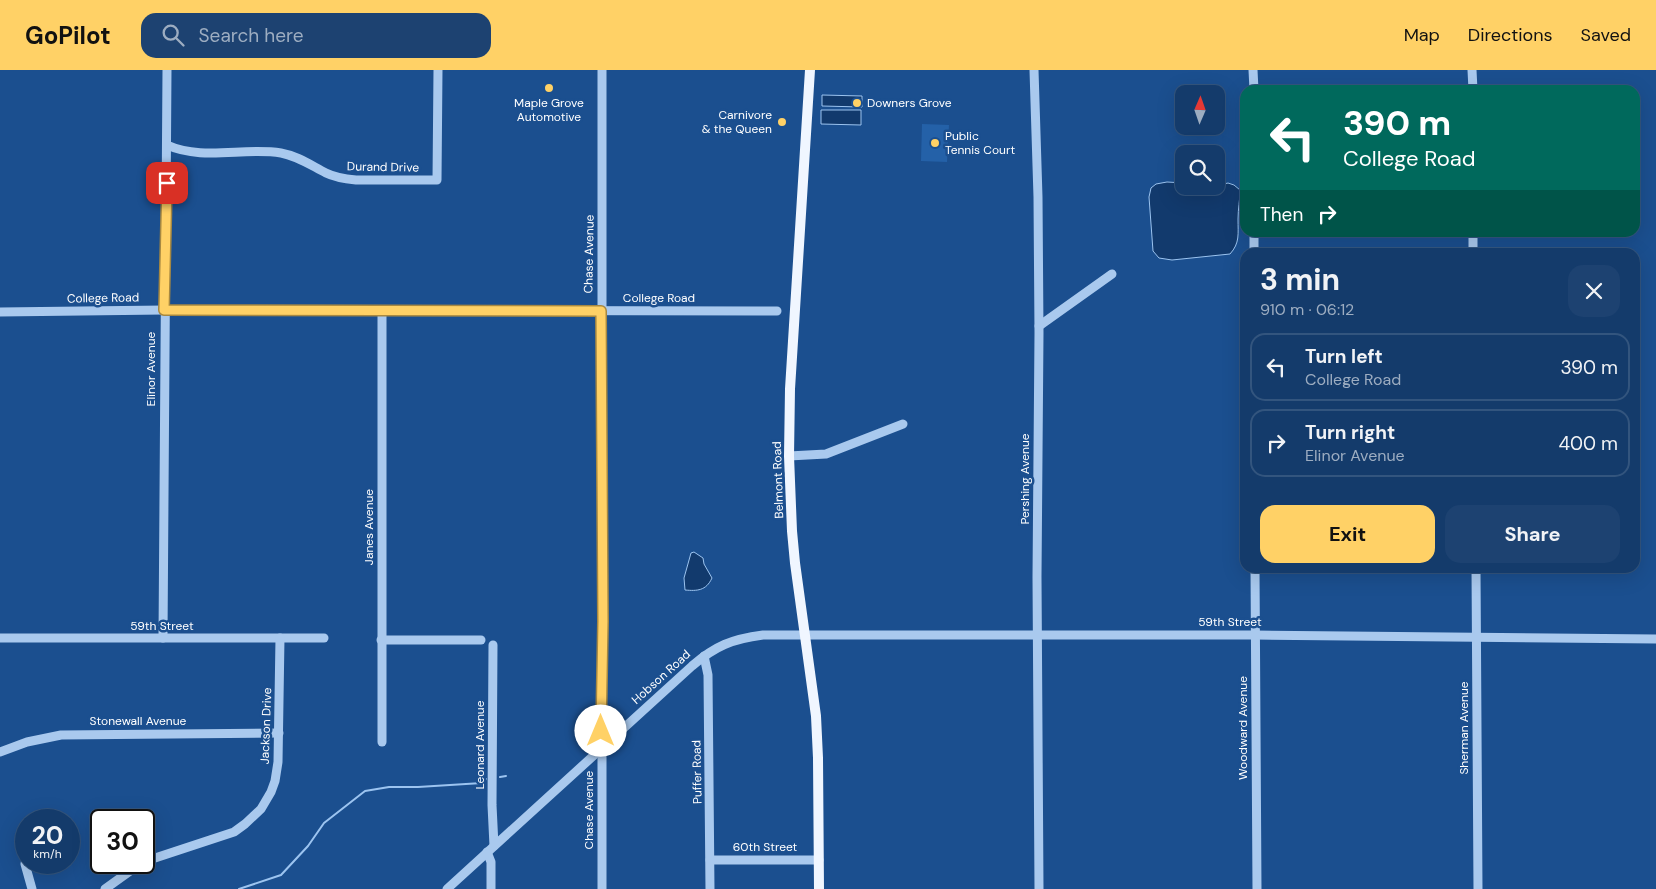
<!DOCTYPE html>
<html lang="en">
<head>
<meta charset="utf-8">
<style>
  :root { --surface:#143b6b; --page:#1d4271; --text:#f1f3f6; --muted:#9dadc1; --line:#33557e; --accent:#ffd166 }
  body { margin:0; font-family:"DM Sans",sans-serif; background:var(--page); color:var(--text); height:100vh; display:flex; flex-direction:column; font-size:19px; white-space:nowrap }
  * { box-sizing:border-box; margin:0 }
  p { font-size:16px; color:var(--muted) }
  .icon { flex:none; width:28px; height:28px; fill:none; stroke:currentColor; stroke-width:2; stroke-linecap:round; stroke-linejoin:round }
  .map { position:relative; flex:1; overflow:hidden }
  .sheet { position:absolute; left:1240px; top:178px; width:400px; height:325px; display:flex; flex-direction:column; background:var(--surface); border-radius:15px; box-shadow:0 5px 20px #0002,0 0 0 1px var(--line) }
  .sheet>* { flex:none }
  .hud { position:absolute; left:1240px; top:15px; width:400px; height:152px; border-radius:15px; box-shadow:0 5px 20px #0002,0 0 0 1px var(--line); background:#00695c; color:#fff; overflow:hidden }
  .needle { width:32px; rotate:2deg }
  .tools { position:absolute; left:1175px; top:15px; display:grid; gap:10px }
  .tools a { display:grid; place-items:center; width:50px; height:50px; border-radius:10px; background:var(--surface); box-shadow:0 5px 20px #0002,0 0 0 1px var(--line); font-size:25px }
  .speed { position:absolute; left:15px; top:739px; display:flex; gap:10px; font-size:25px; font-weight:700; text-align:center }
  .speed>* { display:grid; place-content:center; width:65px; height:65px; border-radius:50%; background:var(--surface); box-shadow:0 5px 20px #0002,0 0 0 1px var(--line); line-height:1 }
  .speed small { font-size:12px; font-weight:400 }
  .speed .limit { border:2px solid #111; border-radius:8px; background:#fff; color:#111 }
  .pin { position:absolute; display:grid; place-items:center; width:42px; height:42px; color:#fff; margin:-21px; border-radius:10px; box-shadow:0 2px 8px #0006 }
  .me { position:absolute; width:55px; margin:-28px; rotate:0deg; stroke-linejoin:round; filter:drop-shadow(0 0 4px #0008) }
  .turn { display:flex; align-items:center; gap:18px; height:105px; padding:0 20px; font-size:22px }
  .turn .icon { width:65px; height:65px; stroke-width:2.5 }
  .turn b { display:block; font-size:35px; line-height:42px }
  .then { display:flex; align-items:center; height:48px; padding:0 20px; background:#0003; gap:10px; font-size:19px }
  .round { display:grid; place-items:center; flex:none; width:52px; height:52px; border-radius:15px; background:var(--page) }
  .head { display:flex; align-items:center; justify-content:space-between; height:85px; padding:0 20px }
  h1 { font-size:30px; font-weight:700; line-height:38px }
  .button { display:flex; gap:10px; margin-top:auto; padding:10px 20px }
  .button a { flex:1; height:58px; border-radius:15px; background:var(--accent); color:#111; font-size:20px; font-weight:700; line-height:58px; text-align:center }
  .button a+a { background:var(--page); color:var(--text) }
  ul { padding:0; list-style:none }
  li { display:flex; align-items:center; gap:15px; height:68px; margin:0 10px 8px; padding:0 10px; border:2px solid var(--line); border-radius:15px }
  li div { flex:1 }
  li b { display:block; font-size:19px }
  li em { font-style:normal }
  header { display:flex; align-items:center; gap:30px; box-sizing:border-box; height:70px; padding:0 25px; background:var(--accent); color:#111 }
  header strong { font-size:24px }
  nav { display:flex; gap:28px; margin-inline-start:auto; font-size:18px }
  .search { width:350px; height:45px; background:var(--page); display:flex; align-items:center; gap:12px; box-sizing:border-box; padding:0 18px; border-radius:15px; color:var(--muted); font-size:19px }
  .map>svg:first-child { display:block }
</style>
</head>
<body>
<header>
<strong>GoPilot</strong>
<div class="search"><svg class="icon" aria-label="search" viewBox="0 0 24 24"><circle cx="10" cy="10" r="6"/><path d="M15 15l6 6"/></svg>Search here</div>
<nav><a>Map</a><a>Directions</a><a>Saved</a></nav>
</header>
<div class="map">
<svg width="1656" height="819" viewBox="0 0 1656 819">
  <rect width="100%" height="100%" fill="#1b4f8f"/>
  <polygon fill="#2461a8" points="922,54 949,55 947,92 921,91"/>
  <g fill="#123a6d" stroke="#9cc4f0">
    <polygon points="822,25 862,26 862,37 822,36"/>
    <polygon points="821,40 861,40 861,55 821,54"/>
    <path d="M1167 112 1184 113V116H1216L1228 113 1234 115 1240 120C1240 130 1238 139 1238 149 1238 164 1240 173 1230 184L1172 190 1159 188 1153 181 1149 127 1151 118 1156 114Z"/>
    <path d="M694 482 703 488 704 494 712 508C706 521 697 521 685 520L684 508 691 483Z"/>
  </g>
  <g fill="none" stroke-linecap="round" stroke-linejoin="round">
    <g stroke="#9cc4f0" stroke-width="2">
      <polyline points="500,707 506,706"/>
      <polyline points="239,819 281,805 308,776 324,753 365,721 389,717 418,717 482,713 486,709"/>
    </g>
    <g stroke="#a9c9ee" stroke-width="9">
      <polyline points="602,0 602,819"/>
      <polyline points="1034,0 1038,127 1039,263 1037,507 1039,819"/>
      <polyline points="1253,0 1254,20"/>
      <polyline points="1472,0 1473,20"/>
      <path d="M167 75C202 91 244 77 281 83 298 86 312 96 326 103 336 108 346 109 356 110H437L438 0"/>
      <polyline points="1254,162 1254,182"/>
      <polyline points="1473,162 1473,182"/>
      <polyline points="0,242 164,240 777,241"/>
      <polyline points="1039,256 1112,204"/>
      <polyline points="789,386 826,384 903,354"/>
      <polyline points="1255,498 1257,819"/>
      <polyline points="1476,498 1478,819"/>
      <polyline points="0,568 324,568"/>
      <polyline points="163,568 167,0"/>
      <polyline points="381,570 481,570"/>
      <polyline points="493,575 492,735 494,776"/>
      <polyline points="704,586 708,605 710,819"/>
      <polyline points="382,672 382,241"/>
      <polyline points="0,682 27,672 61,665 279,663"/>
      <polyline points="144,768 152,789"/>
      <polyline points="487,782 491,792 491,819"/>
      <polyline points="26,789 25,794 32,819"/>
      <polyline points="710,790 819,790"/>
      <polyline points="105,819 137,796 152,789 234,762 245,754 261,739 271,722 275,711 278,692 280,568"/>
      <path d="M447 819 692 596C715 576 732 569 763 565H1255L1656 569"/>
    </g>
    <polyline stroke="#f0f6ff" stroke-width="10" points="810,0 790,319 789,386 792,461 795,493 816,646 818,688 819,819"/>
  </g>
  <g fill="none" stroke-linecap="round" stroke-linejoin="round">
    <defs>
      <polyline id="route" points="167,113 164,240 601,241 603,551 601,661"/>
    </defs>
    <use href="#route" stroke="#a68842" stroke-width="12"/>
    <use href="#route" stroke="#ffd166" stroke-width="9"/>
  </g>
  <g fill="#ffd166" stroke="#1b4f8f" stroke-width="2">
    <circle cx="549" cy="18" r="5"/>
    <circle cx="857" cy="33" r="5"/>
    <circle cx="782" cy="52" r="5"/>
    <circle cx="935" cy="73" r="5"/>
  </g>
  <g text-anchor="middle" stroke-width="5" stroke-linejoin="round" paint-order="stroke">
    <g font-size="12" fill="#fff" stroke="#1b4f8f" text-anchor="start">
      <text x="549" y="37" text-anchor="middle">Maple Grove<tspan x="549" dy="14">Automotive</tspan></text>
      <text x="867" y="37">Downers Grove</text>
      <text x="772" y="49" text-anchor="end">Carnivore<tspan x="772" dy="14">&amp; the Queen</tspan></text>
      <text x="945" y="70">Public<tspan x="945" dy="14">Tennis Court</tspan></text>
    </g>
    <g font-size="12" fill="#fff" stroke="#1b4f8f">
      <text transform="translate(383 97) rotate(1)" y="4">Durand Drive</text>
      <text transform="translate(589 184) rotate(-89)" y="4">Chase Avenue</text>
      <text transform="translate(103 228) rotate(-1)" y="4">College Road</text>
      <text x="659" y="232">College Road</text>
      <text transform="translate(151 299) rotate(-90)" y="4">Elinor Avenue</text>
      <text transform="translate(1025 409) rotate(-90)" y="4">Pershing Avenue</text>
      <text transform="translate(778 410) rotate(-92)" y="4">Belmont Road</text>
      <text transform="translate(369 457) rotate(-90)" y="4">Janes Avenue</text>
      <text x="1230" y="556">59th Street</text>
      <text x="162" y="560">59th Street</text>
      <text transform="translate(661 607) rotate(-42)" y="4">Hobson Road</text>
      <text x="138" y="655">Stonewall Avenue</text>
      <text transform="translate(266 656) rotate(-88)" y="4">Jackson Drive</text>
      <text transform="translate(1243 658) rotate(-90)" y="4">Woodward Avenue</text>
      <text transform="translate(1464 658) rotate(-90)" y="4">Sherman Avenue</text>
      <text transform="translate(480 675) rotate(-90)" y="4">Leonard Avenue</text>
      <text transform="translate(697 702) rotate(-91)" y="4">Puffer Road</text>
      <text transform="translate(589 740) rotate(-90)" y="4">Chase Avenue</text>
      <text x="765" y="781">60th Street</text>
    </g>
  </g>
</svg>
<div class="tools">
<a><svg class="needle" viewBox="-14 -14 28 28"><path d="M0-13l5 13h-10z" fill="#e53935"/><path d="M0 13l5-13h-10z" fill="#9dadc1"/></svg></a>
<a><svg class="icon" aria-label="search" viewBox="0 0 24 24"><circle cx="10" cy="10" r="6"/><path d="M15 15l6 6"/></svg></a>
</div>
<div class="speed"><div>20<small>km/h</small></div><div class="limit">30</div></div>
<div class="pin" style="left:167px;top:113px;background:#d93025"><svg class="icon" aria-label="arrive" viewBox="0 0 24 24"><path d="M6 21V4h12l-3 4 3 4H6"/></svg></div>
<svg class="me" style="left:601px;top:661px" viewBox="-20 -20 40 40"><circle r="19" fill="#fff"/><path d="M0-13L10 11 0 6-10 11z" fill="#ffd166"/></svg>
<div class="hud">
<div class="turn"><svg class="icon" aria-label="left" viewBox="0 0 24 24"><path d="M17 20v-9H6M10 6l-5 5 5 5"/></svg><div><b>390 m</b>College Road</div></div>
<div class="then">Then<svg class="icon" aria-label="right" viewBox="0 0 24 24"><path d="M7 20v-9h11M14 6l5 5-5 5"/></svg></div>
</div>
<section class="sheet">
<div class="head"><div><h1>3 min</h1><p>910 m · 06:12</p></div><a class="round"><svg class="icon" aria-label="close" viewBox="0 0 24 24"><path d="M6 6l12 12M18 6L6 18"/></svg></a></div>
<ul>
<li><svg class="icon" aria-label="left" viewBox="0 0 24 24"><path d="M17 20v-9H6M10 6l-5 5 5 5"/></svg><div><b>Turn left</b><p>College Road</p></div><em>390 m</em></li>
<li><svg class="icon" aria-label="right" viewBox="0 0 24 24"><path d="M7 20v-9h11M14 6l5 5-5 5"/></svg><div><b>Turn right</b><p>Elinor Avenue</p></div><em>400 m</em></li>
</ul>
<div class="button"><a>Exit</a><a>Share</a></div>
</section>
</div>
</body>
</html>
